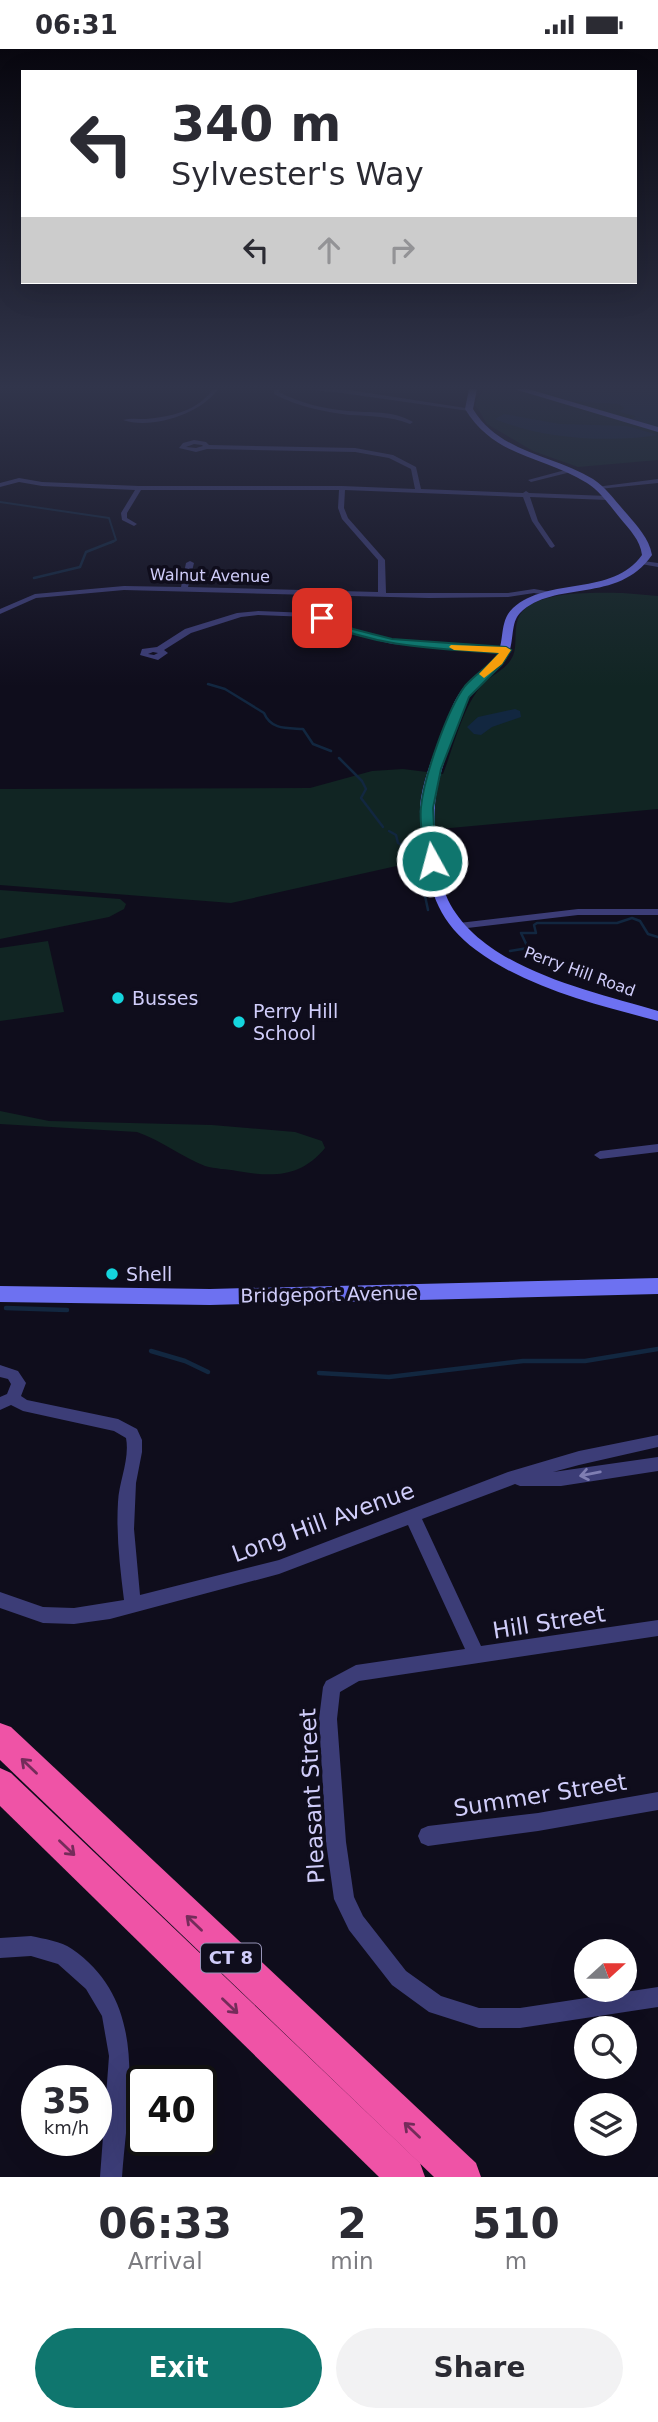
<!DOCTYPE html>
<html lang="en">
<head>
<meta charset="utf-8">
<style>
  :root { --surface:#fff; --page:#f2f2f3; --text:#2b2b33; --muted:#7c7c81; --accent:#0f766e }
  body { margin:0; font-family:"DejaVu Sans",sans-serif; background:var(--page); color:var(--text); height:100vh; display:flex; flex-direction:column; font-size:26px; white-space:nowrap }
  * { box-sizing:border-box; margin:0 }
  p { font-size:23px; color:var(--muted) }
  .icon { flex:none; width:38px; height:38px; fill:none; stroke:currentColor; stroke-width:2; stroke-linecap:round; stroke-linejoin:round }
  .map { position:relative; height:2128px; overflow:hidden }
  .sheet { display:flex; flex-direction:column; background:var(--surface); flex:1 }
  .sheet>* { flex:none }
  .guide { position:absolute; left:21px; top:21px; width:616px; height:214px; border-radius:0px; box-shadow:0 7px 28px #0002; background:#fff; color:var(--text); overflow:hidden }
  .needle { width:46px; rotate:69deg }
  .tools { position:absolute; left:574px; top:1890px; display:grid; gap:14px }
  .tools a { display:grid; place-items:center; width:63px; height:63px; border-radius:50%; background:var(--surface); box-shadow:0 7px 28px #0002; font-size:35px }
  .speed { position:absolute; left:21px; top:2016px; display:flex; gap:14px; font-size:35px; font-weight:700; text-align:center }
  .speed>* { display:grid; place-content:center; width:91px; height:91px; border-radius:50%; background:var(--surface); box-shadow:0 7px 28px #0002; line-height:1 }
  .speed small { font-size:18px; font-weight:400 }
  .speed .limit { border:4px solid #111; border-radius:10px; background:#fff; color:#111 }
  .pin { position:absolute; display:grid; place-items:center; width:60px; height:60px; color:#fff; margin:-30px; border-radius:14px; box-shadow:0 4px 10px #0006 }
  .me { position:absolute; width:77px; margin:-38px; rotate:353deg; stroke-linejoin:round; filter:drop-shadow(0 0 5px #0008) }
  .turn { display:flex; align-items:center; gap:24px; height:147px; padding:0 35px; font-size:32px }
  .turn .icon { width:91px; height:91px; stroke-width:2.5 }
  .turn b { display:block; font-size:49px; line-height:60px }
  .lanes { display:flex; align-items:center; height:66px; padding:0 35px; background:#0003; justify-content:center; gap:35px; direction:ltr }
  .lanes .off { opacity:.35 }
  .eta { display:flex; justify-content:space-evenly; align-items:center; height:119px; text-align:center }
  .eta b { font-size:42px; font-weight:600; line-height:49px }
  .cta { display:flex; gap:14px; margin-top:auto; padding:14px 35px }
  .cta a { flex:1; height:80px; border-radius:42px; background:var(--accent); color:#fff; font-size:28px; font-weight:600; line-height:80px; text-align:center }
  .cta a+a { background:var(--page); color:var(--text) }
  .status { display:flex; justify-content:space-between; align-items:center; height:49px; padding:0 35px; background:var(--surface); direction:ltr }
  .status svg { height:19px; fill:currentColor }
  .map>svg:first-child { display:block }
</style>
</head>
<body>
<div class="status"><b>06:31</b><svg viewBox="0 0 49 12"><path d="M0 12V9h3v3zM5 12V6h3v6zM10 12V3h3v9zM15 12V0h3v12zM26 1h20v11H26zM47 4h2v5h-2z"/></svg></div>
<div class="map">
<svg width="658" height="2128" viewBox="0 0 658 2128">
  <rect width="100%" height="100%" fill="#0f0d1c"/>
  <g fill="#112523">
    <polygon points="484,340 658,340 658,411 578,418 533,402 487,375 475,355"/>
    <path d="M623 544 658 547V760L418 782 419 812 231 854 0 836V740L310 739 372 722 403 720 443 725C454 697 462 659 482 636 490 627 503 622 510 612 519 601 513 583 518 570 529 540 597 544 623 544Z"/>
    <polygon points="0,841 120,850 126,855 124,860 109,868 0,890"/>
    <polygon points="48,892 64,963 0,972 0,899"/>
    <path d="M0 1062 49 1072 212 1076 295 1083 322 1092 325 1099C300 1129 273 1128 237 1122 227 1120 215 1120 205 1117 182 1108 161 1091 137 1083L0 1075Z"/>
  </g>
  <g fill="#122740">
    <polygon points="539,340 658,340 658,379 632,370 636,367 619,363 625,359 618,355 569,352"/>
    <path d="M504 365 560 375 627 377 658 386C608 394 542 390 495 370Z"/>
    <polygon points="515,660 520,662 521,668 492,678 481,686 474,685 467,678 478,668"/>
  </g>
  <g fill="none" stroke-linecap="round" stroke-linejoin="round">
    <polyline stroke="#122740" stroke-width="2" points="0,453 109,469 116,491 110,494"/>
    <g stroke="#122740" stroke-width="2.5">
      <polyline points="34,529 80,518 86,503 114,492"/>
      <path d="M208 635 225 640 264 664C271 681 287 679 303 680L313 695 331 702"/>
      <polyline points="339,709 362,732 366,740 361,749 383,778"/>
      <polyline points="389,782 396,786 398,794 416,804 428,861"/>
      <polyline points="510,902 528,899 521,884 536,884 534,876 537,874 617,874 632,869 640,872 648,885 658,888"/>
    </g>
    <g stroke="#122740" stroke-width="4.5">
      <polyline points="6,1259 67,1261"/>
      <polyline points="151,1302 185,1312 208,1323"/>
      <polyline points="319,1324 389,1328 523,1312 585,1312 658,1300"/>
    </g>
    <g fill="#3c3d77" fill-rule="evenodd">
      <path d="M213 340H218C201 365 151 381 123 371 130 369 138 370 146 370 170 368 198 362 213 340Z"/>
      <path d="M274 340H280L279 343C299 354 325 360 348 362 370 364 393 361 413 373L410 375C389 367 371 367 350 366 325 363 296 357 274 345Z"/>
      <polygon points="303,340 343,340 472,360 469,362 342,344"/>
      <path d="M194 391 206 393 209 396 355 399 393 406 416 418 421 440 523 444 526 442 529 444 608 447 611 449 608 451 530 448 538 472 555 497 552 499 550 498 532 472 523 448 345 441 344 459 348 469 385 511 386 544H508L534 540 552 543V547L534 544 508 548 429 549 124 541 36 549 0 565V560L35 545 124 537 181 538 186 514 190 512 194 514 188 538 378 543V511L342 470 338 459 339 441H141L127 464V469L137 475 134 477 122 471 121 464 135 441 42 437 19 433 0 438V434L19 429 42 433 139 437H342L415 440 411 420 389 409 355 403 207 400 196 403 179 399 183 394ZM194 395 202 396 203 397 196 399 186 398Z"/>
      <polygon points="569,420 571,423 531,433 528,431"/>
      <polygon points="658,430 658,434 599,440 596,438"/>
      <polygon points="643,512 658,514 658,518 641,515 641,513"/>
      <path d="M258 562 310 564 353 580 392 591 506 599 510 601 506 603 392 595 347 584 309 568 258 566 241 568 191 584 164 601 168 604 158 611 140 606 142 600 157 598 185 580 237 564ZM153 603 158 604 154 606 148 605Z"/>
      <polygon points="578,860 658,860 658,866 578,866 459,880 454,877 459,874"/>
      <polygon points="658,1095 658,1103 600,1110 594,1106 600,1102"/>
      <path d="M0 1316 18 1322 26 1334 21 1347 27 1351 118 1370 137 1380 142 1391V1403L136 1434 134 1480 140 1546 279 1511 508 1423 579 1402 658 1386V1398L579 1416 553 1423 658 1408V1422L561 1437H520L515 1435 422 1470 481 1597 658 1571V1587L359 1632 340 1643 337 1670 346 1793 354 1848 363 1867 406 1922 441 1947 479 1959H520L658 1938V1958L520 1979H479L429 1963 392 1936 349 1881 334 1850 326 1793 319 1670 323 1638 326 1632 356 1616 465 1600 408 1476 279 1525 110 1570 74 1575 43 1574 0 1559V1543L43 1558 74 1559 124 1551C120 1518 116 1486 118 1453 119 1432 130 1410 126 1389L114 1382 23 1362 11 1356 0 1361V1348L7 1345 11 1335 8 1330 0 1328Z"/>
      <polygon points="658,1743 658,1761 538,1782 428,1797 421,1794 418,1787 421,1780 428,1777 538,1764"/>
      <path d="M31 1887C44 1890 61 1892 72 1900 150 1954 128 2047 122 2128H100L109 2007 102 1967 86 1940 58 1915 31 1907 0 1909V1889Z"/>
    </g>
    <g fill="#6d71f1" fill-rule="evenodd">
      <path d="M469 340H477L473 360C500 404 551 405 593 430 607 439 616 453 627 465 637 477 649 489 652 506 617 556 555 530 520 564 509 575 516 598 504 613 495 626 478 633 470 646 464 655 462 666 458 676 443 713 430 748 436 788 439 809 439 832 448 851 482 920 591 942 658 962V972C597 956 527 939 476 901 440 874 430 845 424 802 422 784 418 767 421 749 425 725 435 702 444 679 449 668 452 655 459 645 467 631 483 624 493 612 507 596 497 574 513 559 549 527 612 548 642 506 640 491 630 481 620 469 610 457 601 443 587 434 542 406 495 409 465 360Z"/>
      <polygon points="514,340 528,340 658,378 658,383"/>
      <polygon points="658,1229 658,1245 210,1256 0,1253 0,1237 210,1240"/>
    </g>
    <g fill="#ef53a6" fill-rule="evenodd">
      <polygon points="0,1674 11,1678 476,2114 481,2128 434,2128 0,1711"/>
      <polygon points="0,1719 11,1724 420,2114 425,2128 379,2128 0,1757"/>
    </g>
  </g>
  <defs><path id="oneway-shaft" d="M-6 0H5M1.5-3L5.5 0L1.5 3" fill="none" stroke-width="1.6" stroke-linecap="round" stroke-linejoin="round" transform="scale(1.75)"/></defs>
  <use stroke="#7f7eb2" href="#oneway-shaft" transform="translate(590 1425) rotate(169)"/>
  <g stroke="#742c5a">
    <use href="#oneway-shaft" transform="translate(29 1717) rotate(-136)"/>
    <use href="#oneway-shaft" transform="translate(67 1799) rotate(44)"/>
    <use href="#oneway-shaft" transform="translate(194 1874) rotate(-136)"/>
    <use href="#oneway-shaft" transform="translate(230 1957) rotate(44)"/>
    <use href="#oneway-shaft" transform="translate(412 2081) rotate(-136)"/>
  </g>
  <linearGradient id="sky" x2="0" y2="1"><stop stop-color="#08070f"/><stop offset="0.53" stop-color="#31354b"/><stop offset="1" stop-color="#31354b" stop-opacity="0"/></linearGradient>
  <rect width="658" height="638" fill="url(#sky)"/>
  <path fill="#0f766e" stroke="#0a4d48" stroke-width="2" d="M322 566 353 580 392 590 506 598 511 601 502 615 469 648 441 720 433 759 436 814 432 815 425 812C424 795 419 775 421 758 424 728 447 661 465 637 475 625 490 617 499 604 432 599 381 599 318 572V567Z"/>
  <polygon fill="#f59e0b" points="451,596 506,598 511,601 502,615 484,629 479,625 499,604 454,601 449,598"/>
  <g fill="#15d5de" stroke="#0f0d1c" stroke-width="2.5">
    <circle cx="118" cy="949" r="7"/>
    <circle cx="239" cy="973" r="7"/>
    <circle cx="112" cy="1225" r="7"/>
  </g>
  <g text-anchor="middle" stroke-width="7" stroke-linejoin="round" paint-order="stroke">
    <g font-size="16" fill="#d0cdfa" stroke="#0f0d1c">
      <text transform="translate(210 526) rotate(1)" y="6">Walnut Avenue</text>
      <text transform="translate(580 922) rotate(20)" y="6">Perry Hill Road</text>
    </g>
    <rect fill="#0f0d1c" stroke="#9693b7" stroke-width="2" x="201" y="1894.5" width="60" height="29" rx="5"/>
    <g font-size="18" font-weight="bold" fill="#d0cdfa">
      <text x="231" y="1915">CT 8</text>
    </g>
    <g font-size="19" fill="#d0cdfa" stroke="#0f0d1c" text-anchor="start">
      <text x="132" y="956">Busses</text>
      <text x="253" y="969">Perry Hill<tspan x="253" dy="22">School</tspan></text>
      <text x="126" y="1232">Shell</text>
    </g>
    <g font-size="19" fill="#d0cdfa" stroke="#0f0d1c">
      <text transform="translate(329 1245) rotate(-1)" y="7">Bridgeport Avenue</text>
    </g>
    <g font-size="23" fill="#d0cdfa" stroke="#0f0d1c">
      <text transform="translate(323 1473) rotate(-20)" y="8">Long Hill Avenue</text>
      <text transform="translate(549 1573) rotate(-9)" y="8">Hill Street</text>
      <text transform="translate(540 1746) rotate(-9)" y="8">Summer Street</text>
      <text transform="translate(312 1747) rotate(-93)" y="8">Pleasant Street</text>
    </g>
  </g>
</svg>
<div class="tools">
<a><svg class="needle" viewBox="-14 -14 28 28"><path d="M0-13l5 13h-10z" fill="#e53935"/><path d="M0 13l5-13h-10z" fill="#7c7c81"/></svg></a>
<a><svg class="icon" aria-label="search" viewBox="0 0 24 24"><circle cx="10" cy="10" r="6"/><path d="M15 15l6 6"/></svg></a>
<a><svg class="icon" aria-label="layers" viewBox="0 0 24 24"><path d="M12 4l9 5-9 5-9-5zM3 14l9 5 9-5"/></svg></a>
</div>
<div class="speed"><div>35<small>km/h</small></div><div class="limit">40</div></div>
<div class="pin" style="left:322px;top:569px;background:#d93025"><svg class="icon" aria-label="arrive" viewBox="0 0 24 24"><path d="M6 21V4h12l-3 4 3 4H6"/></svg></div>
<svg class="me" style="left:432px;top:812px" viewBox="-20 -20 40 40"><circle r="17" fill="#0f766e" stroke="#fff" stroke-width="3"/><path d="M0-11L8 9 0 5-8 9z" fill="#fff"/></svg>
<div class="guide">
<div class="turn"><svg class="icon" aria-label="left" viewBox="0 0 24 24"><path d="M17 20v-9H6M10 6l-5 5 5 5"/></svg><div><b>340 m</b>Sylvester's Way</div></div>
<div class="lanes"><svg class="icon" aria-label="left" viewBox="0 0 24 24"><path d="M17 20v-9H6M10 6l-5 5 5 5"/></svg><svg class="icon off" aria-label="ahead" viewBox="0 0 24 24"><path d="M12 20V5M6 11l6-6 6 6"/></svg><svg class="icon off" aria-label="right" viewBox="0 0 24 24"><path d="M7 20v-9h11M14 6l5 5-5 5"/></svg></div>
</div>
</div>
<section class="sheet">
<div class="eta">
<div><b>06:33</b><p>Arrival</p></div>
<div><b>2</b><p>min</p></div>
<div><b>510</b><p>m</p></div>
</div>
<div class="cta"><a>Exit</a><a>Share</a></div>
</section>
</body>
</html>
